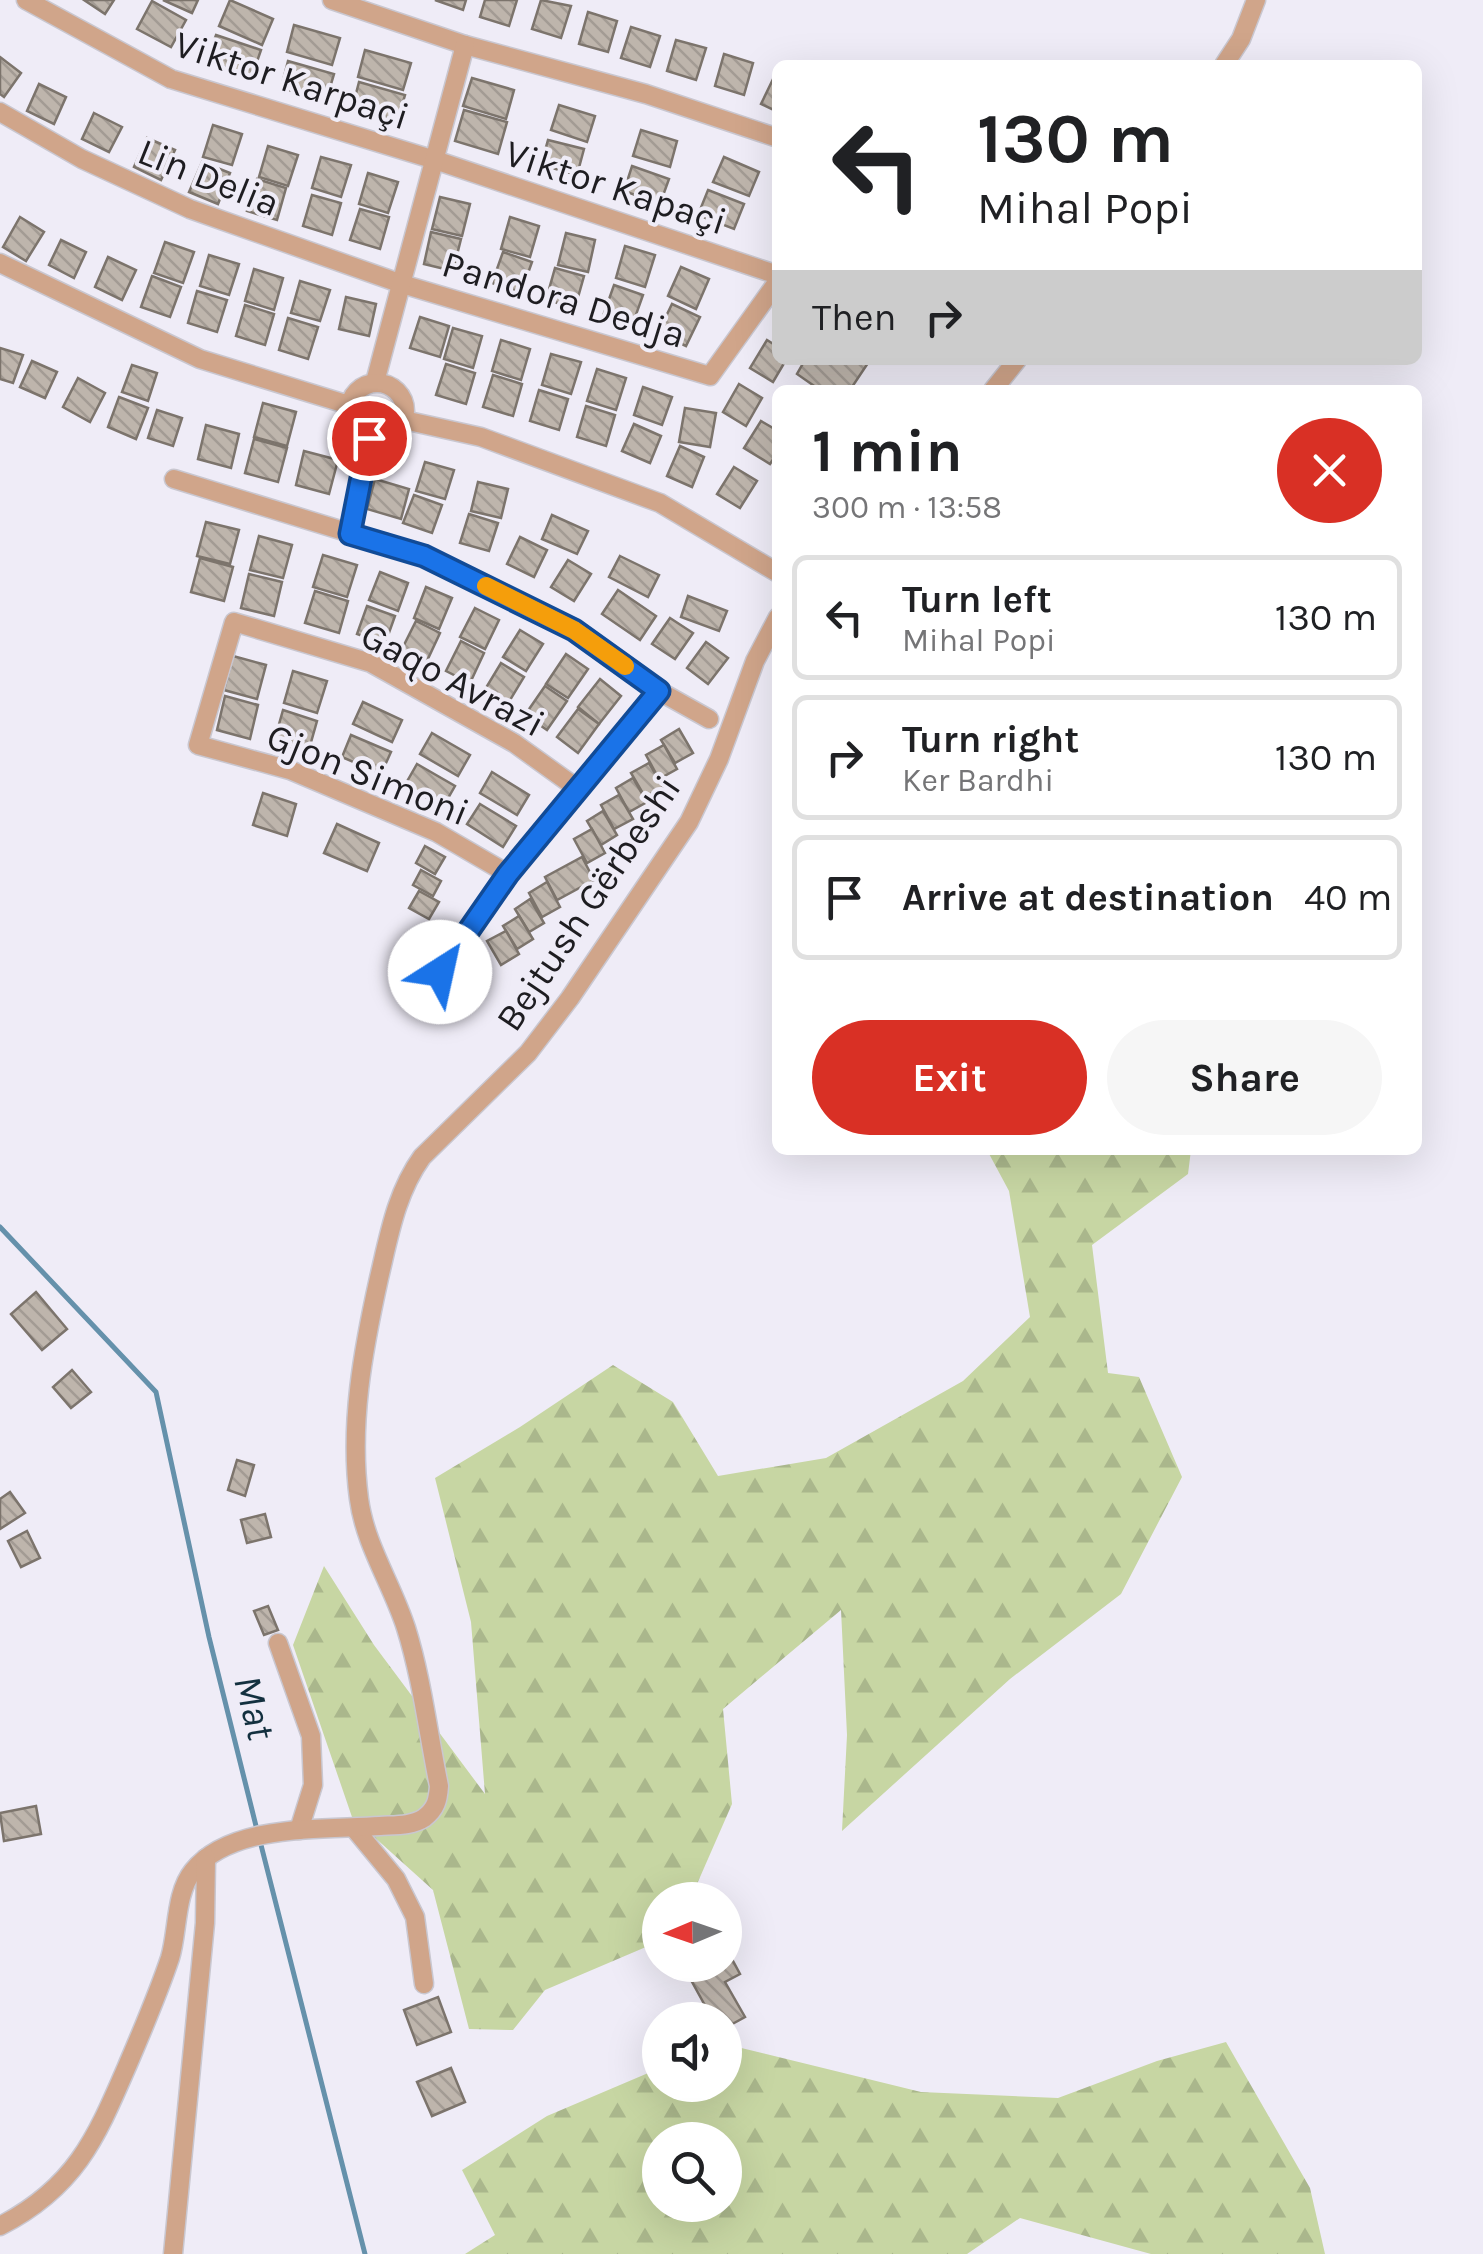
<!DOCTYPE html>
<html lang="en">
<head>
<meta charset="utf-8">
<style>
  :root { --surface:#fff; --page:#f6f6f6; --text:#202124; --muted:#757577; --line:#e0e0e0; --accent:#d93025 }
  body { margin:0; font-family:Karla,sans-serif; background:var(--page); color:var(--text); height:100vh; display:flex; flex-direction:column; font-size:38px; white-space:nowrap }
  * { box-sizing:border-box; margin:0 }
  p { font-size:32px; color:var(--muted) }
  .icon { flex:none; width:55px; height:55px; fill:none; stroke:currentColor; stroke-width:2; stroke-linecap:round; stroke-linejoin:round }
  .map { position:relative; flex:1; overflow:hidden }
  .sheet { position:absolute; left:772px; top:385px; width:650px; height:770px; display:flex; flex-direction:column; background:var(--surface); border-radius:15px; box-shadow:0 10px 40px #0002 }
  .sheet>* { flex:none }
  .top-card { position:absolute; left:772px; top:60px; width:650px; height:305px; border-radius:15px; box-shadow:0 10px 40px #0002; background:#fff; color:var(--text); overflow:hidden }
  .needle { width:65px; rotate:268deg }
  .buttons { position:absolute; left:642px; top:1882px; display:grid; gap:20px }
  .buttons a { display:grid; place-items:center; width:100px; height:100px; border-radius:50%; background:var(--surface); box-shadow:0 10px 40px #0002; font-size:50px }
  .pin { position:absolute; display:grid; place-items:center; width:85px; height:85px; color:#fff; margin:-42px; border:5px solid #fff; border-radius:50%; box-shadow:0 2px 10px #0007 }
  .me { position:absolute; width:110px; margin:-55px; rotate:35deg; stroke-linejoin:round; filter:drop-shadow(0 0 8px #0008) }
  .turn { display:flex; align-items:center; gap:35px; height:210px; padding:0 40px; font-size:45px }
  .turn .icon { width:130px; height:130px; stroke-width:2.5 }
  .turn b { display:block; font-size:70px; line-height:85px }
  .then { display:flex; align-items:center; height:95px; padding:0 40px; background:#0003; gap:20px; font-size:38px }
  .round { display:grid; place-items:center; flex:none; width:105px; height:105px; border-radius:52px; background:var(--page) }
  .headline { display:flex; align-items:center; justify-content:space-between; height:170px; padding:0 40px }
  h1 { font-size:60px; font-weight:700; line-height:75px }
  .primary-button { display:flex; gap:20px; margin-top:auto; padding:20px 40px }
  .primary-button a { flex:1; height:115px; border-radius:60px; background:var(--accent); color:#fff; font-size:40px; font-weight:700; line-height:115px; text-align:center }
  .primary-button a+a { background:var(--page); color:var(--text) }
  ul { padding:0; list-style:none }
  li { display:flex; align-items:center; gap:30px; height:125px; margin:0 20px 15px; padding:0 20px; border:5px solid var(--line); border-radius:15px }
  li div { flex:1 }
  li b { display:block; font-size:38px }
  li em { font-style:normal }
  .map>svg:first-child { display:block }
</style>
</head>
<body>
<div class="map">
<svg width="1483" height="2254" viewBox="0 0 1483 2254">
  <defs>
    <pattern id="forest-firs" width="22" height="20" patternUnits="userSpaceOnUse" patternTransform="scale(2.5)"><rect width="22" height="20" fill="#c7d6a3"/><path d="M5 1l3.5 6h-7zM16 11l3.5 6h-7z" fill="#aab78c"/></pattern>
    <pattern id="building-back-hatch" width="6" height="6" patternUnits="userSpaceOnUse" patternTransform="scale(2.5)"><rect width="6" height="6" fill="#beb5ac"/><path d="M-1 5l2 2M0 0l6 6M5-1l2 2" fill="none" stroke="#a39b94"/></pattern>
  </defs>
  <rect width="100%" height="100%" fill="#efecf7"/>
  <g fill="url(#forest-firs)" fill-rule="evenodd">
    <polygon points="987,1150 1191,1150 1188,1174 1092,1245 1108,1373 1139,1377 1182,1477 1121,1594 1010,1679 842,1831 847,1735 841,1610 723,1709 732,1804 690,1900 660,1900 660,1941 545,1990 513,2030 469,2029 433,1890 352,1817 293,1645 324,1566 374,1645 485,1794 471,1622 435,1478 520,1427 613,1365 673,1402 718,1476 826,1458 963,1381 1030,1317 1009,1191"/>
    <path d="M1226 2042 1310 2188 1325 2254H1151L1020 2218 967 2254H465L495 2235 462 2170 547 2116 660 2068V2085H725V2044L921 2092 1058 2098 1157 2061ZM660 2140H725V2205H660Z"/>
  </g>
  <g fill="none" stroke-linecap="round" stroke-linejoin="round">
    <g stroke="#6591ab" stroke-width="5">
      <polyline points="0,1227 156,1392 209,1637 257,1830"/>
      <polyline points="260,1841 365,2254"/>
    </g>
  </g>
  <g fill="url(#building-back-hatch)" stroke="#7c746c" stroke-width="2.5">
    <polygon points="84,0 114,0 105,14"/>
    <polygon points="163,0 198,0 192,13"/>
    <polygon points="230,0 273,19 262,45 219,26"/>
    <polygon points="435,0 466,0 463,10"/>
    <polygon points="485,0 517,0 509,26 480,17"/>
    <polygon points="541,0 571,6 561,38 532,29"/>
    <polygon points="152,1 186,20 171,47 137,29"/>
    <polygon points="588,12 617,21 608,52 579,44"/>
    <polygon points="294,25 340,38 332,65 287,52"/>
    <polygon points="631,27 660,36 650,67 621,58"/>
    <polygon points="216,35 261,50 252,76 207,61"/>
    <polygon points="676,40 706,48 696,80 667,71"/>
    <polygon points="365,50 411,63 403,90 358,77"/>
    <polygon points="724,54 753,63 744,95 715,86"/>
    <polygon points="0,57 21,73 4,97 0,94"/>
    <polygon points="288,61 334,74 326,101 281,88"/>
    <polygon points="775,75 778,76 778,112 761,104"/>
    <polygon points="472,78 514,90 506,119 463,106"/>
    <polygon points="359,82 405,95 397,122 352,109"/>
    <polygon points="39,84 66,97 54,124 27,111"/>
    <polygon points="559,105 595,116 587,142 551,130"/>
    <polygon points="464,110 507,122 498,154 455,141"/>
    <polygon points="94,113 122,127 109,152 82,139"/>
    <polygon points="213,125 242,134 232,165 203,157"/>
    <polygon points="641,130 677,141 670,167 633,156"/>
    <polygon points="147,138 175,150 161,180 134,167"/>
    <polygon points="548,140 584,149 577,175 541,165"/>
    <polygon points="268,146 298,155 288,186 259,177"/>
    <polygon points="321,157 351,165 341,197 312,188"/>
    <polygon points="724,157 759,172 749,196 713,182"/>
    <polygon points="202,162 230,173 218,204 189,192"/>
    <polygon points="632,166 669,179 660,204 624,191"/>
    <polygon points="368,173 398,182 388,213 359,204"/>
    <polygon points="257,179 286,188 277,220 247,211"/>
    <polygon points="708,190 744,204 734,229 698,215"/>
    <polygon points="312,195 341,203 332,235 303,226"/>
    <polygon points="440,197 470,204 462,236 432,229"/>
    <polygon points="360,209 389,217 380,249 350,240"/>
    <polygon points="20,217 44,232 26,261 3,247"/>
    <polygon points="510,217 539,226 530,257 501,249"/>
    <polygon points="431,232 461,239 453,271 424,264"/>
    <polygon points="566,233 595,240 588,272 558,265"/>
    <polygon points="61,240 86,252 74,278 49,265"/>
    <polygon points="165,242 194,252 183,283 154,273"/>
    <polygon points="625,246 655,255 645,287 616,278"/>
    <polygon points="503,252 532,262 521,293 492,283"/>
    <polygon points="209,255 239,264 229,295 200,286"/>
    <polygon points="108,257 136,270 122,300 95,287"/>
    <polygon points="681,267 709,279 696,309 668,296"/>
    <polygon points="555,268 584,276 575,308 546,300"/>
    <polygon points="254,269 283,278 274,310 245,301"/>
    <polygon points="152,276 181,287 170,317 141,307"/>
    <polygon points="300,281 330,290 320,321 291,313"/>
    <polygon points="614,285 643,295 632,326 603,316"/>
    <polygon points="197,291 227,300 217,332 188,323"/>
    <polygon points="346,297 376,304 369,336 339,329"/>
    <polygon points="672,304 700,317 686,346 658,333"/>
    <polygon points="245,305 274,314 265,345 236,336"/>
    <polygon points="420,317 449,326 440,357 410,348"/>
    <polygon points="288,318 318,327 308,359 279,350"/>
    <polygon points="453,328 482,336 473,368 444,359"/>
    <polygon points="501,340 530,349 521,380 492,371"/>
    <polygon points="767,340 778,347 778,360 786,360 773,382 750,368"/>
    <polygon points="0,348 23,355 13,383 0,379"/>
    <polygon points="551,354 581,362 571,394 542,385"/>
    <polygon points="805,360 870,360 850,390 820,390 797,374"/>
    <polygon points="32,361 57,372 45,398 20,387"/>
    <polygon points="446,364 475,373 466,404 436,395"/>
    <polygon points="132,365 157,373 148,401 122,392"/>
    <polygon points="597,369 626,378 616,410 587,401"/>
    <polygon points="493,375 522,384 513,416 483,407"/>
    <polygon points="78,378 105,393 90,422 63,407"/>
    <polygon points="739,384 762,398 746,426 723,412"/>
    <polygon points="643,387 672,397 662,425 634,415"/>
    <polygon points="539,390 568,399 559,430 530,421"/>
    <polygon points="119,397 148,408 136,439 108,427"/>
    <polygon points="263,403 296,412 287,446 254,437"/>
    <polygon points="586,406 615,415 606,446 577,437"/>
    <polygon points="685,408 716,413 710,447 679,442"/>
    <polygon points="157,410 182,418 173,446 148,438"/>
    <polygon points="761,421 778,431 778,452 770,464 744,448"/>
    <polygon points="634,424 661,436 650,463 622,451"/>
    <polygon points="206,425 239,434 231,468 198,459"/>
    <polygon points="254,439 287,448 278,482 245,473"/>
    <polygon points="680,446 704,457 692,487 667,476"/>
    <polygon points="304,451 338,460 329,494 296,485"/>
    <polygon points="425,462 454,470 445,499 416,491"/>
    <polygon points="734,467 757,481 740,508 717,494"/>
    <polygon points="375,479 409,489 401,519 367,509"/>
    <polygon points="478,482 508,489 501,518 471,511"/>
    <polygon points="414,495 442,505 432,533 403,523"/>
    <polygon points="469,514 498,523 489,551 460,543"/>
    <polygon points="552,515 588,531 577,554 542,539"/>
    <polygon points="206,522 239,530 230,564 197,556"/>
    <polygon points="259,536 292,545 283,578 250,570"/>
    <polygon points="520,537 547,550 534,577 507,564"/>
    <polygon points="323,555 357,565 347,597 313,587"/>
    <polygon points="620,556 659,575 648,597 609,577"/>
    <polygon points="200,558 233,567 224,601 191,592"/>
    <polygon points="568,560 591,574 574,601 551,587"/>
    <polygon points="380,572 408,583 398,611 369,600"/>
    <polygon points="249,574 282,582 274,616 241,608"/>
    <polygon points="426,587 452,598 439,629 414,618"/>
    <polygon points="618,590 656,616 640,640 602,614"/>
    <polygon points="315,591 348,601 339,633 305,623"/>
    <polygon points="688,596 727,611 719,631 681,617"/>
    <polygon points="367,606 395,616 385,644 357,634"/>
    <polygon points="475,608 499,620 485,649 460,637"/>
    <polygon points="670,618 693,633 675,659 652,644"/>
    <polygon points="416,621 440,633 426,663 401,651"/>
    <polygon points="520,630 543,644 526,671 503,657"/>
    <polygon points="461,641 484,653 470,683 446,671"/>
    <polygon points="706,642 728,658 708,684 687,668"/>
    <polygon points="566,654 588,669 568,698 546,684"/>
    <polygon points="233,656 266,665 257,699 224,690"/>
    <polygon points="501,663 524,677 507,705 484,691"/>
    <polygon points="293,671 327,681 317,713 284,703"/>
    <polygon points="600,679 621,696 599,724 578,707"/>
    <polygon points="545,686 567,701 547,730 525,715"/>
    <polygon points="225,696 258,705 250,739 217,730"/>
    <polygon points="363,702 402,720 392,742 353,724"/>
    <polygon points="578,709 599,724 578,753 557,737"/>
    <polygon points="283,710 317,721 308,753 274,742"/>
    <polygon points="679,729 693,753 675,763 661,740"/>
    <polygon points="432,733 470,755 458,776 420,754"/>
    <polygon points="351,735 391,752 381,774 342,757"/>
    <polygon points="664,745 677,769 659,779 646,755"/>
    <polygon points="649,763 663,787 645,797 631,773"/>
    <polygon points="417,764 455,786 443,807 405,785"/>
    <polygon points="492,772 529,795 517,815 480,793"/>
    <polygon points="633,778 647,802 629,812 616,788"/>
    <polygon points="263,793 296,804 287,836 253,825"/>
    <polygon points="619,795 633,819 614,829 601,805"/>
    <polygon points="480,804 516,826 503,847 467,824"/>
    <polygon points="603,811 617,835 601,845 587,821"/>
    <polygon points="337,824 379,843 367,871 324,853"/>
    <polygon points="592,829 605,853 587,863 574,839"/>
    <polygon points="425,846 445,857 435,874 416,863"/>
    <polygon points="582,857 594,880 557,900 545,877"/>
    <polygon points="421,870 441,881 433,896 413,885"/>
    <polygon points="547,882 560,907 542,917 529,893"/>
    <polygon points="419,891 439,902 429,919 409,908"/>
    <polygon points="530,899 544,923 529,932 515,909"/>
    <polygon points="519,916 533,939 517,949 503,926"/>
    <polygon points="506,931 519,954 501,965 487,941"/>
    <polygon points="36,1292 67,1329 42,1350 11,1314"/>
    <polygon points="72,1370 91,1392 71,1408 53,1387"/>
    <polygon points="237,1460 254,1465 245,1496 228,1490"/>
    <polygon points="10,1492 25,1513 0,1529 0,1499"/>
    <polygon points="265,1514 271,1537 247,1543 241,1520"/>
    <polygon points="27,1531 40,1558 21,1567 8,1541"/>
    <polygon points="268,1606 278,1630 264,1635 254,1611"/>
    <polygon points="36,1806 41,1834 4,1841 0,1813"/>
    <polygon points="725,1946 740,1974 725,1982 745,2017 725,2028 725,2020 713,2020 685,1969 693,1965 725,1965"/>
    <polygon points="438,1997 451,2032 417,2045 404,2010"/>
    <polygon points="451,2068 465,2102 432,2116 417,2082"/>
  </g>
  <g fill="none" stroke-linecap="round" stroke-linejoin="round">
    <defs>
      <g id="street">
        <polyline points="26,0 171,79 435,160 778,275"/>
        <polyline points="332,0 465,45 646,94 778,138"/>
        <polyline points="1224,65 1241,39 1256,0"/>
        <polyline points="0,112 82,159 190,209 402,284 710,376 778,281"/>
        <polyline points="0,263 200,359 349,405"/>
        <polyline points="375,382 465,45"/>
        <circle cx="377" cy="411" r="28"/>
        <polyline points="993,390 1017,360"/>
        <polyline points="404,420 481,437 660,503 778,573"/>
        <polyline points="174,479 425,556 575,630 659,691 709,719"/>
        <polyline points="350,534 369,438"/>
        <polyline points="508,874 436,832 290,770 198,745 234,622 371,663 514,743 578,789"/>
        <polyline points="440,972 508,874 659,691"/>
        <polyline points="278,1643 311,1736 313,1785 299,1830"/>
        <polyline points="354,1828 396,1879 415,1917 424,1984"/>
        <path d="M0 2226C76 2187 96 2138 128 2064 143 2029 158 1994 170 1958 178 1932 175 1893 193 1871 231 1823 324 1830 380 1826 394 1825 412 1826 424 1818 436 1809 438 1800 439 1786 428 1733 422 1679 406 1628 392 1584 365 1545 359 1499 349 1425 363 1350 379 1278 389 1236 396 1193 422 1157L528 1053 570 998 689 822 719 759 755 661 778 617"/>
        <polyline points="173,2254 205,1923 206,1858"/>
      </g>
    </defs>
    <use href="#street" stroke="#c9c7d0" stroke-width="21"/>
    <use href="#street" stroke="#d0a58a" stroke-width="18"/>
  </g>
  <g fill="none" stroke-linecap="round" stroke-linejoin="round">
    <defs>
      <polyline id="route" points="369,438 350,534 424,556 574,630 659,691 508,874 440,972"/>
    </defs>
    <use href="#route" stroke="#114b97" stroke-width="25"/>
    <use href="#route" stroke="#1a73e8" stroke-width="18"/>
    <polyline stroke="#f59e0b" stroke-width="18" points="486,586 574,630 625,666"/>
  </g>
  <g text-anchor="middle" stroke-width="8" stroke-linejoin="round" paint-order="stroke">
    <g font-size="38" fill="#1e1d21" stroke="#efecf7">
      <text transform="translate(292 80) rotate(18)" y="13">Viktor Karpaçi</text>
      <text transform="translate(209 177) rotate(22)" y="13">Lin Delia</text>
      <text transform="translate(616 187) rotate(18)" y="13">Viktor Kapaçi</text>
      <text transform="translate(564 299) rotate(17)" y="13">Pandora Dedja</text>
      <text transform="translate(453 679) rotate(28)" y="13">Gaqo Avrazi</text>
      <text transform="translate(368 774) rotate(22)" y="13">Gjon Simoni</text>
      <text transform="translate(588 903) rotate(-56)" y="13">Bejtush Gërbeshi</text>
    </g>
    <g font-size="40" font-style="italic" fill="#13303f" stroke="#efecf7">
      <text transform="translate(255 1707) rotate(76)" y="14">Mat</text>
    </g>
  </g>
</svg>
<div class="buttons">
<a><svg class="needle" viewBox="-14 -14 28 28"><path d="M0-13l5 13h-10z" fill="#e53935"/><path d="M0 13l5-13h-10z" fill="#757577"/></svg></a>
<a><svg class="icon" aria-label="sound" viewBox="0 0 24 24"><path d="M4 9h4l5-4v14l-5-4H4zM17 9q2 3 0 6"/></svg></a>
<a><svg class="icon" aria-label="search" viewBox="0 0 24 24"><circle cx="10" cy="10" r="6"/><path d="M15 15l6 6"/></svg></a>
</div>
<div class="pin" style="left:369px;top:438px;background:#d93025"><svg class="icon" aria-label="arrive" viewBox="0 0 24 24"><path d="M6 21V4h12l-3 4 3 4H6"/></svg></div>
<svg class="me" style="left:440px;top:972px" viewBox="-20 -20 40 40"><circle r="19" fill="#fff"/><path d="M0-13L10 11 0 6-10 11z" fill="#1a73e8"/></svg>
<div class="top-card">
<div class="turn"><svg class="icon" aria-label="left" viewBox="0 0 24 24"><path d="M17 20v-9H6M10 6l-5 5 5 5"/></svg><div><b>130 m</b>Mihal Popi</div></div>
<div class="then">Then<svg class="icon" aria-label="right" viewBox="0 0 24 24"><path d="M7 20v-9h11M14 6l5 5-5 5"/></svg></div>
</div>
<section class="sheet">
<div class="headline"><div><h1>1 min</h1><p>300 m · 13:58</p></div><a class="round" style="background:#d93025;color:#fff"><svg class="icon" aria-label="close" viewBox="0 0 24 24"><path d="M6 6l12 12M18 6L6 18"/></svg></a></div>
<ul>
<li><svg class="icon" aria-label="left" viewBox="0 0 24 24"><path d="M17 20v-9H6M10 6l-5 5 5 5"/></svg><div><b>Turn left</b><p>Mihal Popi</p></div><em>130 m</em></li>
<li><svg class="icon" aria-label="right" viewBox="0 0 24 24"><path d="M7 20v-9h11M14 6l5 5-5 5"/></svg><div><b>Turn right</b><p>Ker Bardhi</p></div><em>130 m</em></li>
<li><svg class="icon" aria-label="arrive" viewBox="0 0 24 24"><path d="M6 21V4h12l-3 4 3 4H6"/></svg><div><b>Arrive at destination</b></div><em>40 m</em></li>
</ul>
<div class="primary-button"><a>Exit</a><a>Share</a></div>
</section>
</div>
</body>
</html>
